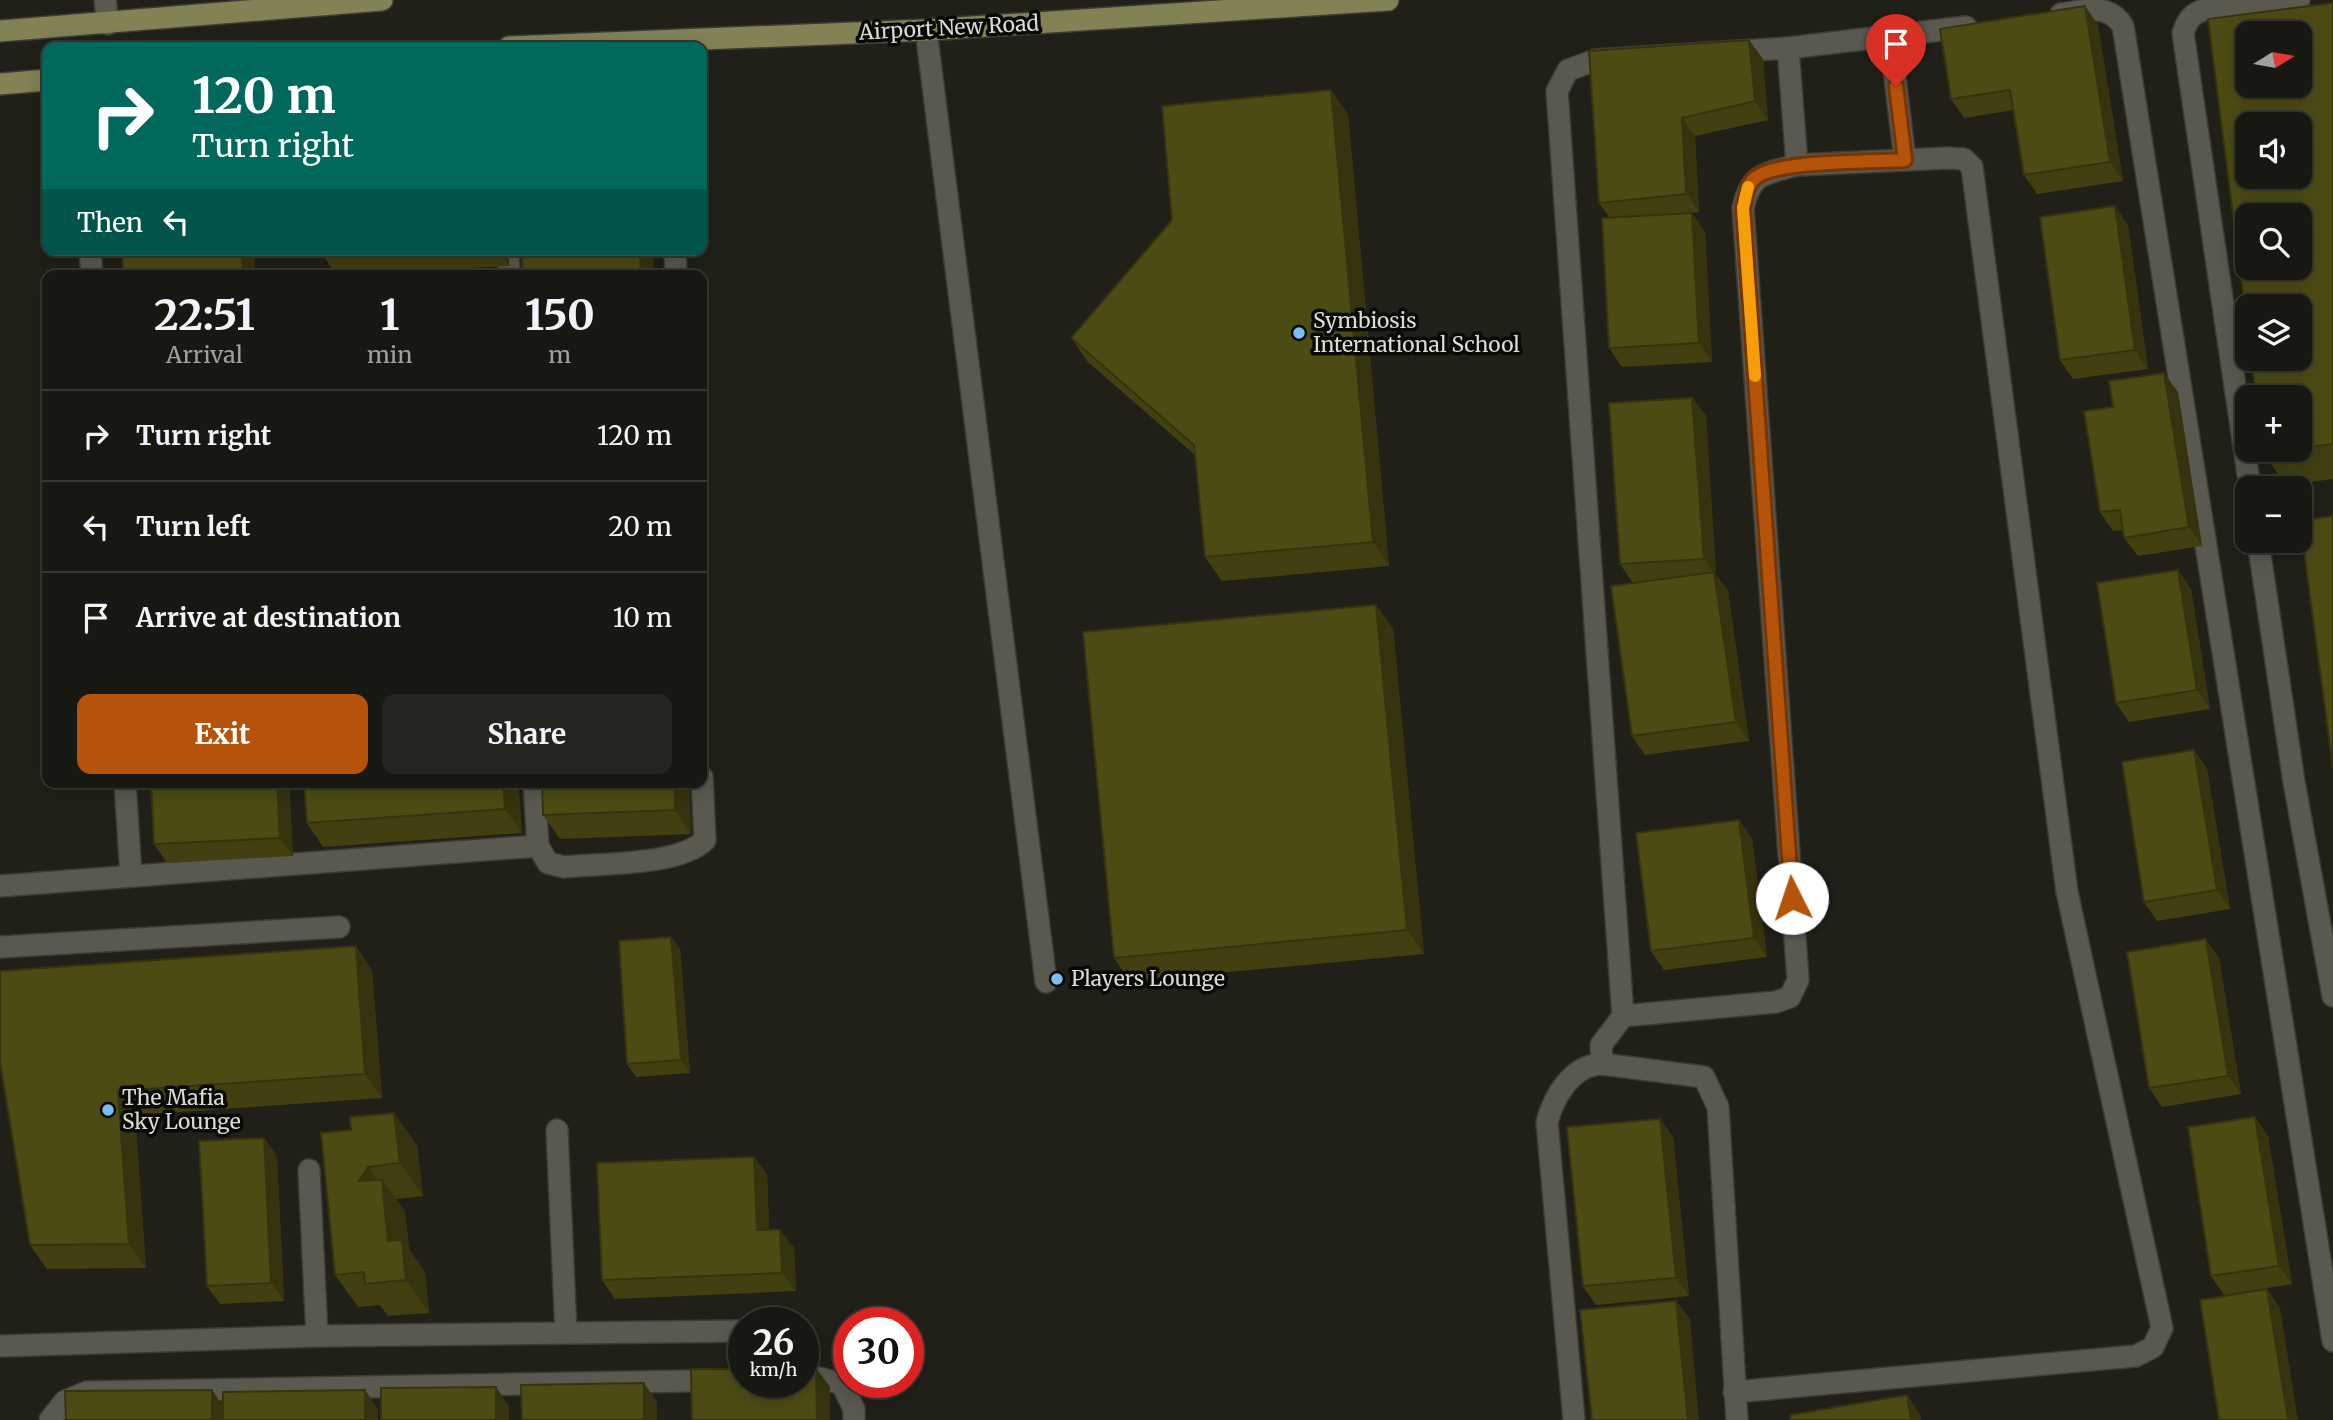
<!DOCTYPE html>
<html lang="en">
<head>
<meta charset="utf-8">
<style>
  :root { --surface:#181812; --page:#252520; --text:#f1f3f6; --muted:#9fa09f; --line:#363732; --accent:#b45309 }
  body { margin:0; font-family:Merriweather,serif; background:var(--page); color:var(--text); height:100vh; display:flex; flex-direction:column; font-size:26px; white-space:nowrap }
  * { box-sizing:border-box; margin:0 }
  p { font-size:23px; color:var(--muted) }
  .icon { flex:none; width:38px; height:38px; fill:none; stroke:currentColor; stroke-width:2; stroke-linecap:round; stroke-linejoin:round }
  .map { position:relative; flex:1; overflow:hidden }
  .side { position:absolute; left:42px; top:270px; width:665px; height:518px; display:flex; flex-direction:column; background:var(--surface); border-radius:14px; box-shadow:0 4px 18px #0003,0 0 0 2px var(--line) }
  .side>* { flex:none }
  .guide { position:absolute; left:42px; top:42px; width:665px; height:214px; border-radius:14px; box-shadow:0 4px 18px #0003,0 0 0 2px var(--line); background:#00695c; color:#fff; overflow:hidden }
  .needle { width:46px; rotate:79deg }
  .buttons { position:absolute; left:2235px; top:21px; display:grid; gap:14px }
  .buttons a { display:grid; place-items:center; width:77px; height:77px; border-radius:14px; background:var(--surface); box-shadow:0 4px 18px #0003,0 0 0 2px var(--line); font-size:35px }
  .speed { position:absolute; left:728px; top:1307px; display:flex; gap:14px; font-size:35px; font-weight:700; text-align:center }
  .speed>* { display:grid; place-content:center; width:91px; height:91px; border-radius:50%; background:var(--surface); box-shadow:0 4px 18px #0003,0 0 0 2px var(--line); line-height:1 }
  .speed small { font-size:18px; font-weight:400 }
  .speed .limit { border:10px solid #d22; background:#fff; color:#111 }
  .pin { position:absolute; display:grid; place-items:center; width:60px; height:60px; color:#fff; margin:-72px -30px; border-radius:50% 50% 50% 0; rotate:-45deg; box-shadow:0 0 7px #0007 }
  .pin .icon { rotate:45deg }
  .me { position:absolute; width:77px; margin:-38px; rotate:356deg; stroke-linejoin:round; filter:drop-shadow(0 0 5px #0008) }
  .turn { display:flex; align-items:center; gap:24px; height:147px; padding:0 35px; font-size:32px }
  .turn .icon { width:91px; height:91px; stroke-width:2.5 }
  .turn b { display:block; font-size:49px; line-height:60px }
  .then { display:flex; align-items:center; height:66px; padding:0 35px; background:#0003; gap:14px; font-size:26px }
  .eta { display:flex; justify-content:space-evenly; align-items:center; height:119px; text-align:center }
  .eta b { font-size:42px; font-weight:700; line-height:49px }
  .primary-button { display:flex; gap:14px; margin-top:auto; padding:14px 35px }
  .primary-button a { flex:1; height:80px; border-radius:14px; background:var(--accent); color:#fff; font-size:28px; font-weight:700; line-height:80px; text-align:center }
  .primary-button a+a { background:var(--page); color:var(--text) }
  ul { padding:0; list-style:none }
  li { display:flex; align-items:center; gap:21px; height:91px; padding:0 35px; border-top:2px solid var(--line) }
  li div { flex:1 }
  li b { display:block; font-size:26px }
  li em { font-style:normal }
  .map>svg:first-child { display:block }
</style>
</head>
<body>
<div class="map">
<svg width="2333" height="1420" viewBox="0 0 2333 1420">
  <rect width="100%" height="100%" fill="#202018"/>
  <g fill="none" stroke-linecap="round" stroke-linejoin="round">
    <defs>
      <g id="minor">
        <polyline points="105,0 108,24"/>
        <path d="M2061 14C2085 11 2108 2 2123 26L2333 1341"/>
        <polyline points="926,30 1046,982"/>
        <polyline points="1890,37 1905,160"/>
        <path d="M1788 48 1797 165C1765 174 1751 172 1743 208L1798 980 1790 997 1776 1002 1623 1016 1557 91 1568 70 1596 60Z"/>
        <polyline points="1788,48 1966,27"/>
        <polyline points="90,250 92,275"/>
        <polyline points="508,250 509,275"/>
        <polyline points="675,250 676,275"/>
        <path d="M2250 488 2183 33C2188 17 2194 12 2210 8L2299 0"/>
        <polyline points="2258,541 2294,782 2333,996"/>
        <polyline points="125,782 131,876"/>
        <path d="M534 782 538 846 548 863 564 867C601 863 679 866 705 840L702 777"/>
        <polyline points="0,886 538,846"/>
        <polyline points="0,947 339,927"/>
        <polyline points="1602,1064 1601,1045 1623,1016"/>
        <polyline points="557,1130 566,1333"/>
        <polyline points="309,1170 317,1336"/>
        <polyline points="0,1346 317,1336 744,1331"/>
        <polyline points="803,1379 819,1378 842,1384 854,1409 854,1420"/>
        <polyline points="1734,1392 2136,1356 2153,1347 2162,1328 2067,892 1972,167 1964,159 1948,158 1797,165"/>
        <polyline points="50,1420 65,1401 87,1392 744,1380"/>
        <path d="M1574 1420 1547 1122C1554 1096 1572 1065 1602 1064L1704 1077 1718 1107 1737 1420"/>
      </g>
      <g id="major">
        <polyline points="0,31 382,0"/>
        <polyline points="509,47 926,30 1388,0"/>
        <polyline points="0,84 47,80"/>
      </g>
    </defs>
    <use href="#minor" stroke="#3c3c36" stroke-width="24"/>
    <use href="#major" stroke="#3c3c36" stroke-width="24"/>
    <use href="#minor" stroke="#595950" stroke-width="21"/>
    <use href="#major" stroke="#828255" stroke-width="21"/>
  </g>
  <g fill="#424011">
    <polygon points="2333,3 2333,479 2286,485 2263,453 2263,450 2300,450 2300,397"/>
    <polygon points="2085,6 2098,25 2123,181 2037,194 2024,175 2013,110 1964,118 1951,99"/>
    <polygon points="1589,51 1763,59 1768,120 1695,136 1699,212 1690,213 1705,232 1712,362 1622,367 1609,348 1609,217 1599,203"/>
    <polygon points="1348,114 1389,566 1222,581 1205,557 1195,455 1088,362 1071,338 1172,220"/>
    <polygon points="2128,225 2148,369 2073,379 2060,360"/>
    <polygon points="323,250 508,250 509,266 336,275 324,256"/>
    <polygon points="2178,392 2202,546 2138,556 2124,538 2123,530 2113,531 2100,512 2113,407"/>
    <polygon points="1692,398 1706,416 1716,575 1728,591 1749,741 1645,755 1632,736 1633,583 1620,564"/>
    <polygon points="2191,589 2210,709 2129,722 2116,703"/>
    <polygon points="1393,628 1424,954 1130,981 1114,958"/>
    <polygon points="2194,750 2207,769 2230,909 2157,921 2144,902"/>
    <polygon points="289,782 293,856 167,863 154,844"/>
    <polygon points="518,782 522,833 323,847 307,823"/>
    <polygon points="542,782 689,782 691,834 560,839 543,815"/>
    <polygon points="1739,820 1752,839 1767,957 1664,970 1651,951"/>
    <polygon points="671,937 680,950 690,1073 636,1077 627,1064"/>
    <polygon points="2219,958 2241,1094 2162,1107 2149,1088"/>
    <polygon points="372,970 382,1098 135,1115 146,1268 47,1269 30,1245 0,1062"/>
    <polygon points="1660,1119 1673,1137 1689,1296 1596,1305 1583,1286"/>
    <polygon points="321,1133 417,1145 423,1196 396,1199 405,1212 409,1249 425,1272 429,1313 388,1316 380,1305 358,1307 335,1275"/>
    <polygon points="2268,1136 2292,1284 2224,1295 2211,1276"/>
    <polygon points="264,1138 277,1157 284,1301 220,1304 207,1286"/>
    <polygon points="754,1157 767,1175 769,1230 794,1248 796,1291 615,1299 602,1280"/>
  </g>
  <g fill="#36340e">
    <polygon points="2085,6 2098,25 2123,181 2110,162"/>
    <polygon points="1749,40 1763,59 1768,120 1755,101"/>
    <polygon points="1331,90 1348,114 1389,566 1373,542"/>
    <polygon points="1682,118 1695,136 1699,212 1686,194"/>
    <polygon points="2115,206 2128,225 2148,369 2135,350"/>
    <polygon points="1692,213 1705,232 1712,362 1699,343"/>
    <polygon points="242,250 254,250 255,275 243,275"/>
    <polygon points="498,250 508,250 509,266"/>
    <polygon points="640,250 653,250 654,275 641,275"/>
    <polygon points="2164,373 2178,392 2202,546 2189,527"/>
    <polygon points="1692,398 1706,416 1716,575 1728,591 1749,741 1736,722 1715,575 1704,559"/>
    <polygon points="2178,570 2191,589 2210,709 2197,690"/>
    <polygon points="1376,605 1393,628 1424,954 1407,930"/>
    <polygon points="2194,750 2207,769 2230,909 2217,890"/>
    <polygon points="277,782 289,782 293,856 280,838"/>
    <polygon points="503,782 518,782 522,833 505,809"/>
    <polygon points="674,782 689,782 691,834 675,810"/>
    <polygon points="1739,820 1752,839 1767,957 1754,938"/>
    <polygon points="671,937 680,950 690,1073 681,1060"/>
    <polygon points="2206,939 2219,958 2241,1094 2228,1076"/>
    <polygon points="356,946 372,970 382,1098 365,1074"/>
    <polygon points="118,1091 135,1115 146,1268 129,1244"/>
    <polygon points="394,1113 417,1145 423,1196 400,1163"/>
    <polygon points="2255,1117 2268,1136 2292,1284 2279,1266"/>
    <polygon points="1660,1119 1673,1137 1689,1296 1676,1278"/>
    <polygon points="264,1138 277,1157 284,1301 271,1283"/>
    <polygon points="754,1157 767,1175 770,1249 757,1230"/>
    <polygon points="368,1167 383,1189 382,1180 405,1212 409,1249 425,1272 429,1313 406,1280 388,1241 359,1181"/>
    <polygon points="780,1230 794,1248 796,1291 782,1273"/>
    <polygon points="2267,1289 2280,1308 2298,1420 2288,1420"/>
    <polygon points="1676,1301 1690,1319 1699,1420 1688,1420"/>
    <polygon points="816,1368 830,1387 830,1420 817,1420"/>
    <polygon points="644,1383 657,1402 657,1420 644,1420"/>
    <polygon points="496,1387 509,1406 509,1420 496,1420"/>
    <polygon points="212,1390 225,1409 225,1420 212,1420"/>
    <polygon points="365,1390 378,1409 378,1420 365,1420"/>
    <polygon points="1907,1395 1920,1414 1921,1420 1911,1420"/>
  </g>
  <g fill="#4d4b14" stroke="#36340e" stroke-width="2" fill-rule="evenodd">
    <path d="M2333 3V444L2300 448V397H2256L2251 359H2300V306H2247V325L2208 19ZM2247 33H2300V86H2247ZM2247 124H2300V177H2247ZM2247 215H2300V268H2247Z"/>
    <polygon points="2085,6 2110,162 2024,175 2010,90 1951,99 1940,29"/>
    <polygon points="1749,40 1755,101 1682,118 1686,194 1599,203 1589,51"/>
    <polygon points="1331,90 1373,542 1205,557 1194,445 1071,338 1172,220 1162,106"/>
    <polygon points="2115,206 2135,350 2060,360 2040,217"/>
    <polygon points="1692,213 1699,343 1609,348 1602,218"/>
    <polygon points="122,250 242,250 243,275 123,275"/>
    <polygon points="323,250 444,250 324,256"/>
    <polygon points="522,250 640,250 641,275 522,275"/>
    <polygon points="2164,373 2189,527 2124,538 2120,510 2100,512 2084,411 2113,407 2109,381"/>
    <polygon points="1692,398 1704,559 1620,564 1609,403"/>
    <polygon points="2263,450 2286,450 2263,453"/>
    <polygon points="2333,516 2333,768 2300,521"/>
    <polygon points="2178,570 2197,690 2116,703 2097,583"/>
    <polygon points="1714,572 1736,722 1632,736 1611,586"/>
    <polygon points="1376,605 1407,930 1114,958 1083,632"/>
    <polygon points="2194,750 2217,890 2144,902 2122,762"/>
    <polygon points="151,782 277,782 280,838 154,844"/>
    <polygon points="304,782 503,782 505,809 307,823"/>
    <polygon points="542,782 674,782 675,810 543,815"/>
    <polygon points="1739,820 1754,938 1651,951 1636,833"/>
    <polygon points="671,937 681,1060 627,1064 619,941"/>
    <polygon points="2206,939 2228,1076 2149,1088 2127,952"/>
    <polygon points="356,946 365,1074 118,1091 129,1244 30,1245 0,1062 0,971"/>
    <polygon points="394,1113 400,1163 368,1167 359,1181 382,1180 388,1241 402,1240 406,1280 365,1284 364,1272 335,1275 321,1133 351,1130 350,1117"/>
    <polygon points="2255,1117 2279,1266 2211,1276 2188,1127"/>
    <polygon points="1660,1119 1676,1278 1583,1286 1567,1127"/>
    <polygon points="264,1138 271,1283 207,1286 199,1141"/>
    <polygon points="754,1157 757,1230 780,1230 782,1273 602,1280 597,1163"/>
    <polygon points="2267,1289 2288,1420 2219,1420 2200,1300"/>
    <polygon points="1676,1301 1688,1420 1592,1420 1580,1310"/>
    <polygon points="803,1368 816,1368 817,1420 692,1420 691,1369 744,1369 744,1382 803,1382"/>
    <polygon points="644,1383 644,1420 522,1420 521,1385"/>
    <polygon points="496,1387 496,1420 381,1420 381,1388"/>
    <polygon points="212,1390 212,1420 66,1420 65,1391"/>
    <polygon points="365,1390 365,1420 223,1420 223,1392"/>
    <polygon points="1907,1395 1911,1420 1791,1420 1790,1415"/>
  </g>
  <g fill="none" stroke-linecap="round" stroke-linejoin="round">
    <defs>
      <path id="route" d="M1792 898 1743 208C1746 197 1746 186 1755 178 1776 160 1874 162 1905 160L1896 86"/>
    </defs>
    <use href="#route" stroke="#753606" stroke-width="18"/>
    <use href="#route" stroke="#b45309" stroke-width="12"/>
    <polyline stroke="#f59e0b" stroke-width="12" points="1748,187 1743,208 1755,376"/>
  </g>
  <g fill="#78bff7" stroke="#090906" stroke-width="2.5">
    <circle cx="1299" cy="333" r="7"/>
    <circle cx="1057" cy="979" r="7"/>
    <circle cx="108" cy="1110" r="7"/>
  </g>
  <g text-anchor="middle" stroke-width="7" stroke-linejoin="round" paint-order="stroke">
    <g font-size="21" fill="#dcdcd6" stroke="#090906">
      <text transform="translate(949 28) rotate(-3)" y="7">Airport New Road</text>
    </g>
    <g font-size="21" fill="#dcdcd6" stroke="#090906" text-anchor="start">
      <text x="1313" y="328">Symbiosis<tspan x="1313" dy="24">International School</tspan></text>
      <text x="1071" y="986">Players Lounge</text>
      <text x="122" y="1105">The Mafia<tspan x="122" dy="24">Sky Lounge</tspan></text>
    </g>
  </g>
</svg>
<div class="buttons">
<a><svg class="needle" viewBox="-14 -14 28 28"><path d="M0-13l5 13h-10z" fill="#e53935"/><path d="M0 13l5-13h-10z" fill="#9fa09f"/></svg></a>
<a><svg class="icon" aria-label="sound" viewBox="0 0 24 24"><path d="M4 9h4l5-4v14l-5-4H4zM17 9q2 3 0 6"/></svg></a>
<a><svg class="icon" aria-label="search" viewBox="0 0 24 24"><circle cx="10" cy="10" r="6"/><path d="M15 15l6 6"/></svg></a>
<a><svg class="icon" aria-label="layers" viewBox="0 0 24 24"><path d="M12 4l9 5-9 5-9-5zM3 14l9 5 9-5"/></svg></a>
<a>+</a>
<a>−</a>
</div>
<div class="speed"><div>26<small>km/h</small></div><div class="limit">30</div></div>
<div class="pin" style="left:1896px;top:86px;background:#d93025"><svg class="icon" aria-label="arrive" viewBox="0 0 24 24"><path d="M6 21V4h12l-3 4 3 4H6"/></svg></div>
<svg class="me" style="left:1792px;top:898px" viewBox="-20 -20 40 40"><circle r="19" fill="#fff"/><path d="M0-13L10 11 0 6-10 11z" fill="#b45309"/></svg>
<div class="guide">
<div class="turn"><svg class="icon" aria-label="right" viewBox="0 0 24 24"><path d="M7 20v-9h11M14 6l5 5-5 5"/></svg><div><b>120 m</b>Turn right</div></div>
<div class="then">Then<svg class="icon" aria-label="left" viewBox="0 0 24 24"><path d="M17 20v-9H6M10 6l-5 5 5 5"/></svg></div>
</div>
<section class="side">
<div class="eta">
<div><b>22:51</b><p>Arrival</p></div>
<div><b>1</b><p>min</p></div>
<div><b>150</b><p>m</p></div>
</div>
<ul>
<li><svg class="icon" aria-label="right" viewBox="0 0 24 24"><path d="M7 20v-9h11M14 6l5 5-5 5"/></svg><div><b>Turn right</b></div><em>120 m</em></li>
<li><svg class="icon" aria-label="left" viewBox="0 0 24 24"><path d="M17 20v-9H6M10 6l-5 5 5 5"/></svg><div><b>Turn left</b></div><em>20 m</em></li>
<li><svg class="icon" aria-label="arrive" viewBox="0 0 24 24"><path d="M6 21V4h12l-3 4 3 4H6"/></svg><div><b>Arrive at destination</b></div><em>10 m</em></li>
</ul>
<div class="primary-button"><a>Exit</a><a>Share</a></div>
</section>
</div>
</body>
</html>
